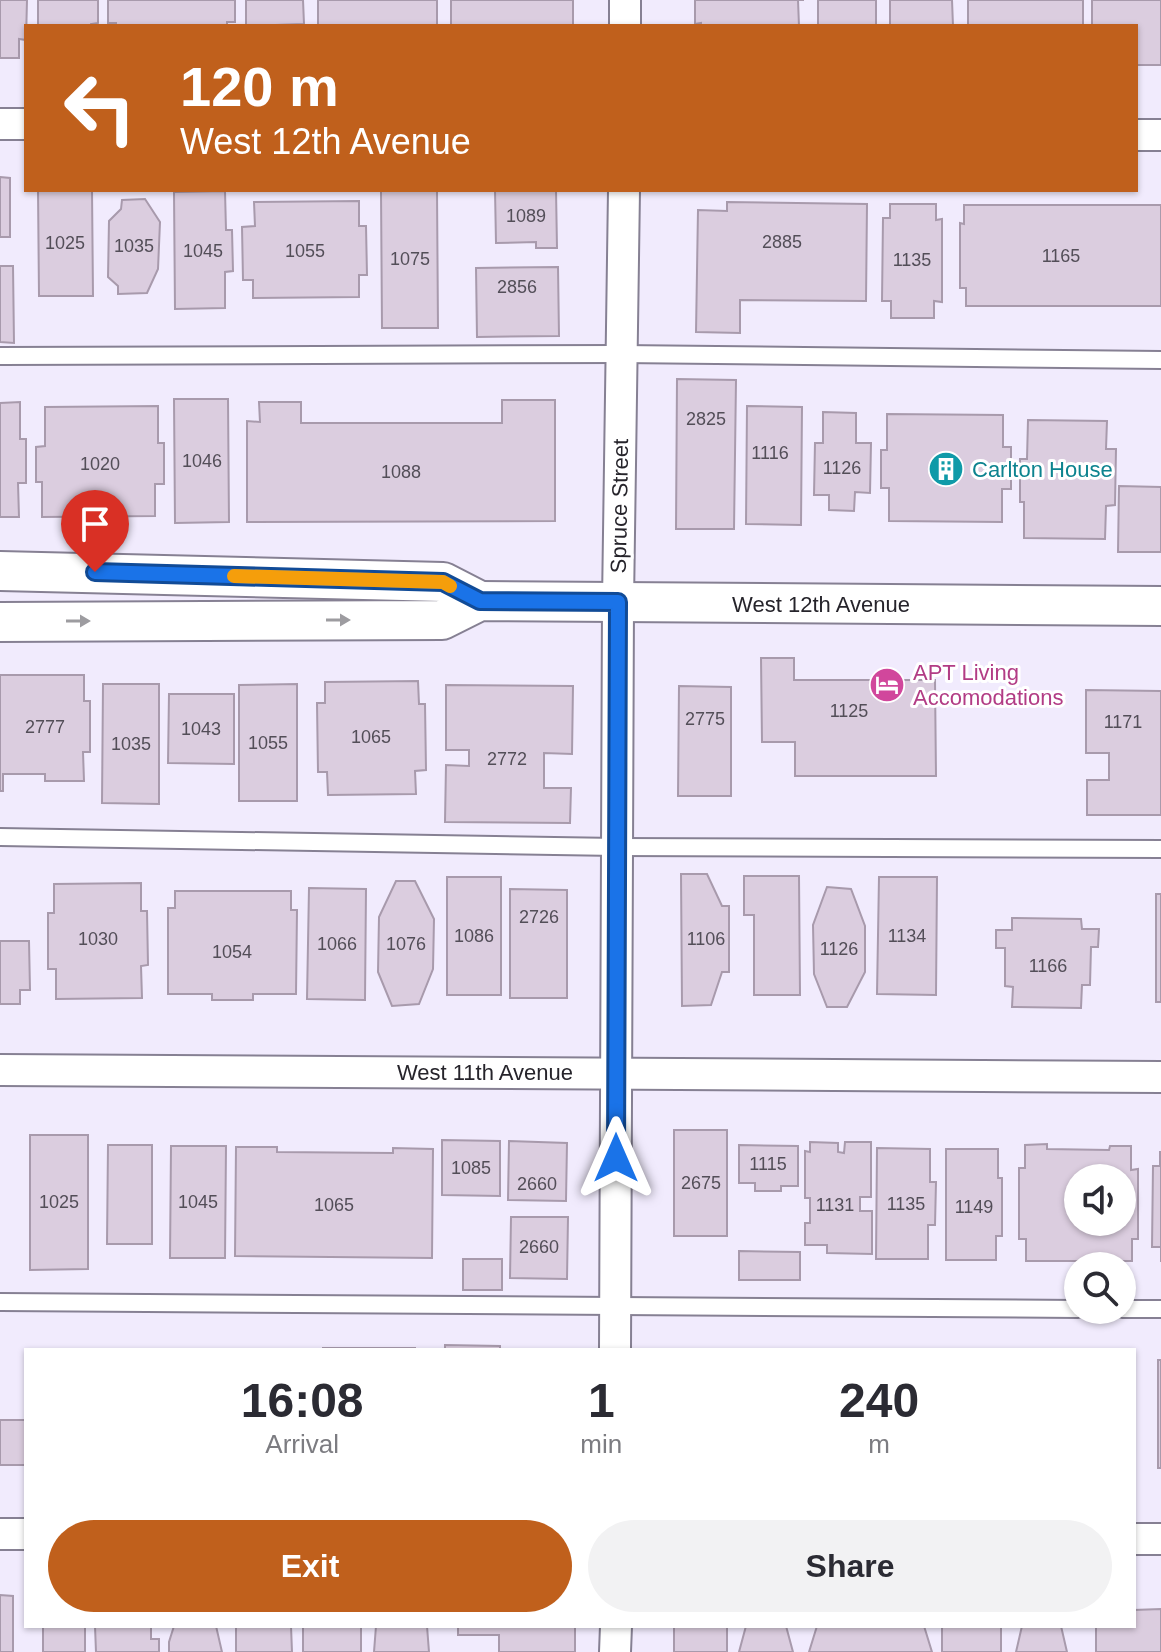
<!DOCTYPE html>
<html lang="en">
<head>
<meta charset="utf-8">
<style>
  :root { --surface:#fff; --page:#f2f2f3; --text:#2b2b33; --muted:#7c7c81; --accent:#c0601c }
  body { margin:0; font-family:Helvetica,sans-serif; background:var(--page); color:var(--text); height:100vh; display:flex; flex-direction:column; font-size:30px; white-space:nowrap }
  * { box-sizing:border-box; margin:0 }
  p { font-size:26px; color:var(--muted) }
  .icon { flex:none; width:44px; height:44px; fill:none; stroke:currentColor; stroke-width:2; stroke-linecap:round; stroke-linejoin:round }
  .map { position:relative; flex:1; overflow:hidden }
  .details { position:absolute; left:24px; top:1348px; width:1112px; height:280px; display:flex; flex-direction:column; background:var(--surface); border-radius:0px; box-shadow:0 2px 6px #0004 }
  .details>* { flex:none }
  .top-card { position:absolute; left:24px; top:24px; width:1114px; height:168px; border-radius:0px; box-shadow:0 2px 6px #0004; background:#c0601c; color:#fff; overflow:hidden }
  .controls { position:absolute; left:1064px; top:1164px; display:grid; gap:16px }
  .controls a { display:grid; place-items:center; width:72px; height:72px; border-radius:50%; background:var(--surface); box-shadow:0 2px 6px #0004; font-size:40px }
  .pin { position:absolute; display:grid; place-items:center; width:68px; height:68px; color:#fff; margin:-82px -34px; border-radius:50% 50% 50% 0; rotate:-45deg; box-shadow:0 0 8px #0007 }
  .pin .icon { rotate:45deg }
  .me { position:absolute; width:88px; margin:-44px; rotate:0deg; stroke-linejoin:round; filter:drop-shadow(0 0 6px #0008) }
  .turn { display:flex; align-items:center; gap:28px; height:168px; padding:0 24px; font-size:36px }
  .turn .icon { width:104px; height:104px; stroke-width:2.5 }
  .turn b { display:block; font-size:56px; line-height:68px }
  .eta { display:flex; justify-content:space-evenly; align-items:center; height:136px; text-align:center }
  .eta b { font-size:48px; font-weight:700; line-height:56px }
  .cta { display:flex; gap:16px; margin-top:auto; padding:16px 24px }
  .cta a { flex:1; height:92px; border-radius:48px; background:var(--accent); color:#fff; font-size:32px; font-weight:700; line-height:92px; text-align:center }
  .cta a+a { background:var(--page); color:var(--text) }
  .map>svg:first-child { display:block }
</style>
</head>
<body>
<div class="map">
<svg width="1161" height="1652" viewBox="0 0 1161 1652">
  <rect width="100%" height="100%" fill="#f1ebfd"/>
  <g fill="#dbcddf" stroke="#a89aac" stroke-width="2" fill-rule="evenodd">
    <polygon points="0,0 27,0 26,40 19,39 19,58 0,58"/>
    <polygon points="38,0 98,0 98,23 91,24 91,26 38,26"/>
    <polygon points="108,0 235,0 235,22 227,22 227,26 116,26 116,23 108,23"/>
    <polygon points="246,0 303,0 304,24 246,26"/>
    <rect x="318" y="0" width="119" height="26"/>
    <rect x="451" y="0" width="122" height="26"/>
    <polygon points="695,0 804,0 798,0 799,26 701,26 701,23 695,24"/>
    <rect x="818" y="0" width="58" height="26"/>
    <polygon points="890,0 952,0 953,26 890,26"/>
    <rect x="968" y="0" width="115" height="26"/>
    <polygon points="1092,0 1161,0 1161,65 1136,65 1136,26 1092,26"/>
    <polygon points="0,177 10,178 10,237 0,237"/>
    <polygon points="38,190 92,190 93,296 39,296"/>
    <polygon points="495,190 556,190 557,248 536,248 536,242 496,243"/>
    <polygon points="225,191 226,230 232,230 233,271 225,272 225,308 175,309 174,192"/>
    <polygon points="381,191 437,191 438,328 382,328"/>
    <polygon points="145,199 160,222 158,269 147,293 118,294 118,286 108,277 109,221 121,209 122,200"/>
    <polygon points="359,201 359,226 366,226 367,275 359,275 359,297 253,298 253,280 243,280 242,227 255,226 254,202"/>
    <polygon points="727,202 867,204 866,301 740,300 740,333 696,332 698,210 727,211"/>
    <polygon points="890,204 936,204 936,220 942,219 942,302 934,301 934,318 891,318 891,301 882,301 883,218 890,218"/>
    <polygon points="964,205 1161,205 1161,306 966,306 966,288 960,288 960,223 964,224"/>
    <polygon points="0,266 13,266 14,343 0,342"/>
    <polygon points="558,267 559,336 477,337 476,268"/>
    <polygon points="677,379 736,380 734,529 676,529"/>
    <polygon points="174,399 228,399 229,522 175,523"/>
    <polygon points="502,400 555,400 555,521 247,522 247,421 260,422 259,402 301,402 301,423 502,423"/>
    <polygon points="20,402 20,439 26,439 26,483 18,483 19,517 0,517 0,403"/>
    <polygon points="158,406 158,443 164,443 164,484 155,484 155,516 42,517 42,482 36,482 36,447 45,446 45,407"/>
    <polygon points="747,406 802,407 801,525 746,524"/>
    <polygon points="823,412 856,413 856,443 871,443 870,493 855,492 854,511 829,510 829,495 814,495 815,443 823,443"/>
    <polygon points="887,414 1003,415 1003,447 1011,447 1011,489 1002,489 1002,522 889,521 889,488 881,488 881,450 887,450"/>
    <polygon points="1028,420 1107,421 1106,449 1116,449 1115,505 1106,506 1105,539 1024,538 1024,502 1020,502 1020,459 1027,459"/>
    <polygon points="1119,486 1161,487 1161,552 1118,552"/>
    <polygon points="761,658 794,658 794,680 935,680 936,776 795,776 795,742 762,742"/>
    <polygon points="0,675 84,675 84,701 90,701 90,752 83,752 84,781 45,781 45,774 3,774 3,791 0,791"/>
    <polygon points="418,681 419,704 425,704 426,770 415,771 416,794 328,795 327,772 318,772 317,703 325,703 325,682"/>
    <polygon points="103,684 159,684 159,804 102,803"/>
    <polygon points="297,684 297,801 239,801 239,685"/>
    <polygon points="446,685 573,686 572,754 544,753 544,788 571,788 570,823 445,822 446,765 469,766 469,750 446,750"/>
    <polygon points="679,686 731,687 731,796 678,796"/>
    <polygon points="1086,690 1161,691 1161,815 1087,815 1087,780 1109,780 1109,753 1086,753"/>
    <polygon points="169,694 234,694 234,764 168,763"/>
    <polygon points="681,874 707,874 722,906 729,906 729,972 722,972 711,1005 682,1006"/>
    <polygon points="744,876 799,876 800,995 754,995 754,915 744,915"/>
    <rect x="447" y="877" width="54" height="118"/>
    <polygon points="879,877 937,877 936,995 877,994"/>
    <polygon points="396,881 415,881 434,919 433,969 419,1004 392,1006 378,972 379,917"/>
    <polygon points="141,883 141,911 147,911 148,965 141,966 142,998 56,999 56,969 48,969 48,913 54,913 54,884"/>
    <polygon points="827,887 851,889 865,926 865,972 847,1007 827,1007 814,974 813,925"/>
    <polygon points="309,888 366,889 365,1000 307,999"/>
    <polygon points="510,889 567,890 567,998 510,998"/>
    <polygon points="175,891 291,891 291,910 297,910 296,994 253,994 253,1000 212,1000 212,994 168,994 168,908 175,908"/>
    <rect x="1156" y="894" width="5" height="108"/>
    <polygon points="1012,918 1081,919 1082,929 1099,929 1098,947 1091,947 1090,985 1082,985 1081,1008 1012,1007 1013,987 1005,986 1005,948 996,948 996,930 1012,930"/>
    <polygon points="0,941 29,941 30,990 20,990 20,1004 0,1004"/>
    <rect x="674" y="1130" width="53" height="106"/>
    <polygon points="30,1135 88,1135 88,1269 30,1270"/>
    <polygon points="442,1140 500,1141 500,1196 442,1195"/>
    <polygon points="509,1141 567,1143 566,1201 508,1200"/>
    <polygon points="810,1142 838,1143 838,1152 844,1153 845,1142 871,1142 871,1197 860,1197 860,1211 872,1211 872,1254 827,1253 827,1245 805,1245 805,1223 810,1223 810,1198 805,1198 805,1151 810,1152"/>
    <path d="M1047 1144V1149L1109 1150 1110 1146H1131V1170L1138 1169V1239H1132V1261H1026V1239H1019V1168H1025V1145ZM1078 1178H1122V1222H1078Z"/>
    <polygon points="108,1145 152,1145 152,1244 107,1244"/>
    <polygon points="739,1145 798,1146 798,1186 781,1186 781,1191 755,1191 755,1183 739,1183"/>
    <polygon points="171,1146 226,1146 225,1258 170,1258"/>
    <polygon points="236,1147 277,1147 277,1152 393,1153 393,1148 433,1149 432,1258 235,1256"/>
    <polygon points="877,1148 930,1149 930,1182 936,1182 935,1225 928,1225 928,1259 876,1259"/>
    <polygon points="946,1149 998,1149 998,1178 1002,1178 1002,1236 996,1236 996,1260 946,1260"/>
    <polygon points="1160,1152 1161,1152 1161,1262 1161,1247 1152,1247 1153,1166 1160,1166"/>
    <polygon points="511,1217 568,1217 567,1279 510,1278"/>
    <polygon points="739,1251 800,1252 800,1280 739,1280"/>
    <rect x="463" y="1259" width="39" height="31"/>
    <polygon points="445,1345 500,1346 500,1350 445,1350"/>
    <rect x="323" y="1348" width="92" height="2"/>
    <rect x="1158" y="1360" width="3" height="108"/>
    <rect x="0" y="1420" width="26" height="45"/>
    <polygon points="0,1595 13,1596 13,1652 0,1652"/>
    <polygon points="1161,1609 1161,1652 1096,1652 1096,1626 1134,1626 1134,1610"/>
    <rect x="43" y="1626" width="42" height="26"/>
    <polygon points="95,1626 151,1626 151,1639 159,1639 159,1652 96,1652"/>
    <polygon points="174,1626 216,1626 222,1652 169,1652 169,1642"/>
    <polygon points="236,1626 291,1626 292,1652 236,1652"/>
    <rect x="303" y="1626" width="58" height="26"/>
    <polygon points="376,1626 427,1626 429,1652 374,1652"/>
    <polygon points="458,1626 575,1626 575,1652 499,1652 499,1635 458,1635"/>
    <rect x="674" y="1626" width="53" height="26"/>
    <polygon points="746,1626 786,1626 793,1652 739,1652"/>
    <polygon points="817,1626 924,1626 932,1652 809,1652"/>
    <rect x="942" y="1626" width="59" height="26"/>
    <polygon points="1022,1626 1061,1626 1067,1652 1016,1652"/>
  </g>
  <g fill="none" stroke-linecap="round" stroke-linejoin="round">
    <defs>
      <g id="service">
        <polyline points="0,356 621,354 1161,360"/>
        <polyline points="0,837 617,847 1161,849"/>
        <polyline points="0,1302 1078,1309"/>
        <polyline points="1122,1309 1161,1309"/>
      </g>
      <g id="minor">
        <polyline points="625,26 625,0"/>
        <polyline points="0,124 26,124"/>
        <polyline points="1136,135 1161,135"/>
        <polyline points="0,1070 1161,1077"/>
        <polyline points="615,1350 618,602 624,190"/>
        <polyline points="0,1534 26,1534"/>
        <polyline points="1134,1539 1161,1539"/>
        <polyline points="615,1652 616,1626"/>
      </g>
      <g id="tertiary">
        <polyline points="0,571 443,582 480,601"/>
        <polyline points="0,622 442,620 480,601 1161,606"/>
      </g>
    </defs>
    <use href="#service" stroke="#868093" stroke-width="20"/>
    <use href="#minor" stroke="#868093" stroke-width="34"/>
    <use href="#tertiary" stroke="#868093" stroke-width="42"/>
    <use href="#service" stroke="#fff" stroke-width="16"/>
    <use href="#minor" stroke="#fff" stroke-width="30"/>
    <use href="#tertiary" stroke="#fff" stroke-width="38"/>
  </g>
  <defs><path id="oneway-solid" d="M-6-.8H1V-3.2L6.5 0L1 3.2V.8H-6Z" transform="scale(2)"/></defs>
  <g fill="#9d9ca0">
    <use href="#oneway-solid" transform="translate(338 620)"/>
    <use href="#oneway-solid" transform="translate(78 621)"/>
  </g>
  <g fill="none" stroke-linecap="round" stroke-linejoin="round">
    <defs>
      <polyline id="route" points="95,572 443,582 480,601 618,602 616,1158"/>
    </defs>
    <use href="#route" stroke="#114b97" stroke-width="20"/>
    <use href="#route" stroke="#1a73e8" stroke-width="14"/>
    <polyline stroke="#f59e0b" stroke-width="14" points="234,576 443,582 450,586"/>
  </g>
  <defs>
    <symbol id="building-disc" viewBox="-11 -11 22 22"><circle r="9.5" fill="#0f9aa8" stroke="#fff"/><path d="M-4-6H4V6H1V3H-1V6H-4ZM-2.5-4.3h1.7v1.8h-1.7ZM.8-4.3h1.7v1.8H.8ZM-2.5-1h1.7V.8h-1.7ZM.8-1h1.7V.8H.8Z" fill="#fff"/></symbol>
    <symbol id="hotel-disc" viewBox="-11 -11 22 22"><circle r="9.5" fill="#d1479c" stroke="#fff"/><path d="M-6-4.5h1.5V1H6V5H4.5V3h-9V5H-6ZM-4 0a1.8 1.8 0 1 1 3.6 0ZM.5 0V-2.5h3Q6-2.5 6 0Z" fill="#fff"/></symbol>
  </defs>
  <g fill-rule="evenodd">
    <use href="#building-disc" x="926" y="449" width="40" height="40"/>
    <use href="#hotel-disc" x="867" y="665" width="40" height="40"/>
  </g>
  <g text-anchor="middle" stroke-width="6" stroke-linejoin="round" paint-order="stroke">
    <g font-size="18" fill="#534e58">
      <text x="526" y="222">1089</text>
      <text x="782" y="248">2885</text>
      <text x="65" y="249">1025</text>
      <text x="134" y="252">1035</text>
      <text x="203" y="257">1045</text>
      <text x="305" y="257">1055</text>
      <text x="1061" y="262">1165</text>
      <text x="410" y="265">1075</text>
      <text x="912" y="266">1135</text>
      <text x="517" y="293">2856</text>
      <text x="706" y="425">2825</text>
      <text x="770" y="459">1116</text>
      <text x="202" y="467">1046</text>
      <text x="100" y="470">1020</text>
      <text x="842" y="474">1126</text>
      <text x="401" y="478">1088</text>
      <text x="849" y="717">1125</text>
      <text x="705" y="725">2775</text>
      <text x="1123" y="728">1171</text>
      <text x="45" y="733">2777</text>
      <text x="201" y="735">1043</text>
      <text x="371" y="743">1065</text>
      <text x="268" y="749">1055</text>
      <text x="131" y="750">1035</text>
      <text x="507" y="765">2772</text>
      <text x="539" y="923">2726</text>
      <text x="474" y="942">1086</text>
      <text x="907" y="942">1134</text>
      <text x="98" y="945">1030</text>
      <text x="706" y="945">1106</text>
      <text x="337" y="950">1066</text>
      <text x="406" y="950">1076</text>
      <text x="839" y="955">1126</text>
      <text x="232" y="958">1054</text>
      <text x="1048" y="972">1166</text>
      <text x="768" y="1170">1115</text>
      <text x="471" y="1174">1085</text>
      <text x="701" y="1189">2675</text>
      <text x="537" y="1190">2660</text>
      <text x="59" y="1208">1025</text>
      <text x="198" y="1208">1045</text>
      <text x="906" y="1210">1135</text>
      <text x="334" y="1211">1065</text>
      <text x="835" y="1211">1131</text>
      <text x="974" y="1213">1149</text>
      <text x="539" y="1253">2660</text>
    </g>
    <g font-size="22" fill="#0d838f" stroke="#fff" text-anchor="start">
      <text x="972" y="477">Carlton House</text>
    </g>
    <g font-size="22" fill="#26242b" stroke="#fff">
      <text transform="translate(619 506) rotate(-89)" y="8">Spruce Street</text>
      <text x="821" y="612">West 12th Avenue</text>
      <text x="485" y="1080">West 11th Avenue</text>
    </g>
    <g font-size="22" fill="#b23c85" stroke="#fff" text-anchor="start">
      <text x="913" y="680">APT Living<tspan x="913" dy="25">Accomodations</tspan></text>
    </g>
  </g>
</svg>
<div class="controls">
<a><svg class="icon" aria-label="sound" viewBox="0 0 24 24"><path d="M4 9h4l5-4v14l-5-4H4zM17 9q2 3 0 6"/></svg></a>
<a><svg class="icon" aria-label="search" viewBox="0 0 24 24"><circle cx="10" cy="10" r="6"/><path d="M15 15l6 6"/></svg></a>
</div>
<div class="pin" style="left:95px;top:572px;background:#d93025"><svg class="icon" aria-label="arrive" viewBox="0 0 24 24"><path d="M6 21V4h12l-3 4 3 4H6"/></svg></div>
<svg class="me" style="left:616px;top:1158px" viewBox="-20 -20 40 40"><path d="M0-17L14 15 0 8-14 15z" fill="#1a73e8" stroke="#fff" stroke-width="4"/></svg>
<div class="top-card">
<div class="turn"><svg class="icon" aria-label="left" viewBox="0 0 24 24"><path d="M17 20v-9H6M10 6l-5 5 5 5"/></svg><div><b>120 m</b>West 12th Avenue</div></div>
</div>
<section class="details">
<div class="eta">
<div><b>16:08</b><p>Arrival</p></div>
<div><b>1</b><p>min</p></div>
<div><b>240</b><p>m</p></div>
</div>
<div class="cta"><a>Exit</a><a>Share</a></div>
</section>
</div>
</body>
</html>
